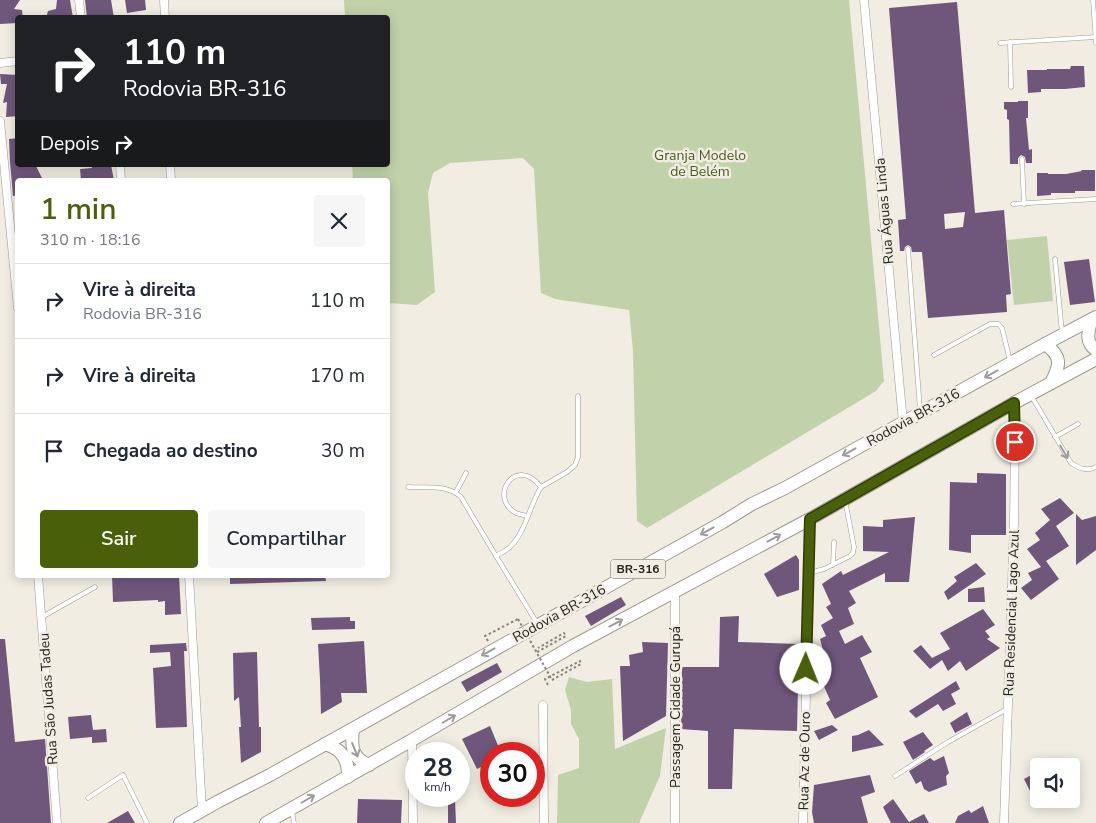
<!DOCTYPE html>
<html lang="pt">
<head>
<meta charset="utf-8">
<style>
  :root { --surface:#fff; --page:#f6f6f7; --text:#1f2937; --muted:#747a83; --line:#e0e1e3; --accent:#495f09 }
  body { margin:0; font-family:"Nunito Sans",sans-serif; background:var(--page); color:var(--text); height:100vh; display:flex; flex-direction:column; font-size:19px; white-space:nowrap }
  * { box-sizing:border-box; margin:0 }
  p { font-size:16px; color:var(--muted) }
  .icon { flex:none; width:28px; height:28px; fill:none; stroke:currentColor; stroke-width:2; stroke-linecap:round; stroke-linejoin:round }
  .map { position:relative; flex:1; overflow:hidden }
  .details { position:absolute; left:15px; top:178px; width:375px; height:400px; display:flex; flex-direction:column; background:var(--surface); border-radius:5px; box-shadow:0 2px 12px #0003 }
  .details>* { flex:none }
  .guide { position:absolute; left:15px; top:15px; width:375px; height:152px; border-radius:5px; box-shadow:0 2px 12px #0003; background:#202124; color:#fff; overflow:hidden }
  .fabs { position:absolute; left:1030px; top:758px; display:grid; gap:10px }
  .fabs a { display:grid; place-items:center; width:50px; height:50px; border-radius:5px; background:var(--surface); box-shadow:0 2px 12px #0003; font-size:25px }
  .speed { position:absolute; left:405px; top:742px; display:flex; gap:10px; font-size:25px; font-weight:700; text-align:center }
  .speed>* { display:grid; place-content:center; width:65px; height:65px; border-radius:50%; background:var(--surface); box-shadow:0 2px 12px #0003; line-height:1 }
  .speed small { font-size:12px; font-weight:400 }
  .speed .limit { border:8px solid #d22; background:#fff; color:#111 }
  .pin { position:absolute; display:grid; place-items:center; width:42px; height:42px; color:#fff; margin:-21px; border:2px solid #fff; border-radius:50%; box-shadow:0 1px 5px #0007 }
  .me { position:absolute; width:55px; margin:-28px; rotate:1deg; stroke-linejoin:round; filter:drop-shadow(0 0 4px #0008) }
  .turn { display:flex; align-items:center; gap:18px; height:105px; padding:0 25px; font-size:22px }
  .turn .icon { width:65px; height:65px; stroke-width:2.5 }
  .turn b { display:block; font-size:35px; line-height:42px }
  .then { display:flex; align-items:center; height:48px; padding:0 25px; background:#0003; gap:10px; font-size:19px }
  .round { display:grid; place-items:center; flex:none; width:52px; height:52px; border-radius:5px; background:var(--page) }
  .head { display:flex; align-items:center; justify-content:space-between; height:85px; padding:0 25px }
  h1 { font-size:30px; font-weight:600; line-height:38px; color:var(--accent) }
  .cta { display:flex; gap:10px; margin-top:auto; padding:10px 25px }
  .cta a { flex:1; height:58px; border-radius:5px; background:var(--accent); color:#fff; font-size:20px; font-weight:600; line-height:58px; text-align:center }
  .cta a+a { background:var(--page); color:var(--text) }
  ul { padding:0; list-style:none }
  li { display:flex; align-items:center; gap:15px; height:75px; padding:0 25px; border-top:1px solid var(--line) }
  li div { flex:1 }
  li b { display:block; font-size:19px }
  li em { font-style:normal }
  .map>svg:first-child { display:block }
</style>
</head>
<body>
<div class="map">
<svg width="1096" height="823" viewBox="0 0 1096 823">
  <rect width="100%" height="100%" fill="#f1ede2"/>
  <g fill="#c1d2aa">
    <polygon points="344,0 849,0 884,381 876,391 647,528 637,521 633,351 629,310 555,299 541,293 534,169 523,158 450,163 433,173 428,193 435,292 417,305 388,303 388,180 353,180 352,165 388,165 388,18 345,17"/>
    <polygon points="1047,236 1053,301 1014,305 1007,240"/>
    <polygon points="569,677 587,682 612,679 615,749 666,728 660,776 639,823 557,823 558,775 579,768 579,739 571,724 571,710 565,690"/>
  </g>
  <g fill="#6f577c" fill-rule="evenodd">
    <polygon points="0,0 20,0 14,9 22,10 23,18 18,18 18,23 0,24"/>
    <polygon points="57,0 70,0 73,18 46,18 48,11 56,9"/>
    <polygon points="85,0 111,0 114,18 87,18"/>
    <polygon points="125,0 145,0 146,10 127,13"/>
    <path d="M957 2 975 213 1004 210 1011 294 1006 295 1007 312 928 318 922 252H912L911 247 908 245 905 247 904 251H900L898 220 906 219 889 8ZM965 212 963 227 945 229 944 214Z"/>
    <polygon points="1071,66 1084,66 1085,87 1065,89 1041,89 1041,92 1028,93 1027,70 1047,70 1047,69 1070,69"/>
    <polygon points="0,74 18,75 18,116 6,117 7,102 3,103 7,84 1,84"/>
    <polygon points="1018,101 1028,101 1028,118 1026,118 1029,150 1032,149 1032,163 1026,163 1025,157 1021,155 1018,158 1018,164 1010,164 1009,120 1007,119 1007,110 1004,109 1004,102 1018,102"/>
    <polygon points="18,138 18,165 30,165 30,167 36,166 43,180 18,180 18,195 13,196 10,162 9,139"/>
    <polygon points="91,165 111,165 114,180 81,180 80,169 92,168"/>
    <polygon points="1081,170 1095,170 1095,191 1075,191 1075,193 1051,193 1051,195 1037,196 1037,173 1048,173 1048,174 1066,174 1082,171"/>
    <polygon points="1089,259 1095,302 1070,305 1064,262"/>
    <polygon points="977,473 1006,474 1006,535 971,535 971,553 949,550 950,482 977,483"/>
    <polygon points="1060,498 1074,513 1056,526 1069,546 1046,561 1059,579 1031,600 1021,588 1032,580 1028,573 1041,567 1027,549 1040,540 1035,533 1050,520 1041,509"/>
    <polygon points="1076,514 1082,520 1096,516 1096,550 1076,565"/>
    <polygon points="915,517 909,582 885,582 885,573 849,591 856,603 848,608 854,624 839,631 845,644 862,635 872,652 860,658 878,697 835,719 826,703 830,700 823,684 826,674 817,658 824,654 820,639 826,636 821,625 833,618 826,607 831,604 822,584 841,571 843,575 889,552 863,551 863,526 883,527 883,520"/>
    <polygon points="796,555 799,560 799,590 777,597 764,574"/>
    <polygon points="976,563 986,574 948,600 944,592 957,581 954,577"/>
    <polygon points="112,575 179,575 181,614 165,615 165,601 158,602 158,600 113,602"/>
    <polygon points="230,575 325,575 326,581 230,584"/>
    <polygon points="984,587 985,602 968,602 968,589"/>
    <polygon points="621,597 626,605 591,626 585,616"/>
    <polygon points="983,609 995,625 985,631 990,637 987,639 1000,648 966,671 960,661 948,671 942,660 930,669 913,651 921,645 932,658 950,649 940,633"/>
    <polygon points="739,616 738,642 799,644 797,731 734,729 732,789 708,789 708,731 681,729 682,667 719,667 720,617"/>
    <polygon points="350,617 350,621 355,621 355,629 312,630 311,618"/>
    <polygon points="0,639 5,639 15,742 45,739 51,823 0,823"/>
    <polygon points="364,641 367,693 341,693 342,702 321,714 320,680 318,644"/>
    <polygon points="642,642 668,643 666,716 623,741 620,666 630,666 629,655 643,652"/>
    <polygon points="186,643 187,651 184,651 187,727 156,728 153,668 171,666 170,652 150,653 150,645"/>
    <polygon points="257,652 259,727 261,727 261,752 241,763 239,727 241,727 239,697 234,701 233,653"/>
    <polygon points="497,663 502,672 467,692 461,682"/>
    <polygon points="956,681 960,689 951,694 956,704 943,711 938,704 916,718 909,711"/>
    <polygon points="967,712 972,724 955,733 950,723"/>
    <polygon points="91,715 93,730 106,729 107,742 92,743 92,737 70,739 68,717"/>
    <polygon points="832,725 838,730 819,740 814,731"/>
    <polygon points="490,726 499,748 488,754 491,762 477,769 462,739"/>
    <polygon points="869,730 884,745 852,752 852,736 858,735"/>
    <polygon points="923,732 933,745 924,751 925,752 913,760 903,742"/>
    <polygon points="944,756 949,773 946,776 947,785 929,792 924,789 921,781 916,784 909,771 930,758 934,761"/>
    <polygon points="1039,771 1039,787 1030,791 1024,779"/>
    <polygon points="870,775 875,792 861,797 868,823 814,823 812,812 814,785"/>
    <polygon points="448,798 455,799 456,823 448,823"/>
    <polygon points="358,799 402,800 401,823 357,823"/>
    <polygon points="893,799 909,822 924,814 929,823 891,823 883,807"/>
    <polygon points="983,806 989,823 955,823 958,816 969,810 971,813"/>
    <polygon points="128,811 135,823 107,823"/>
  </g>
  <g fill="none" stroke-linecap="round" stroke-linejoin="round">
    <defs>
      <g id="service">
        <polyline points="1093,0 1096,43"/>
        <polyline points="1010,42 1011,87"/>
        <polyline points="1000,43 1096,37"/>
        <polyline points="1022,159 1024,204"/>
        <polyline points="1013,204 1096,199"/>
        <polyline points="908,249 920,410"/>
        <polyline points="1055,259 1062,333"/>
        <polyline points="934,355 990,324 998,324 1002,328 1010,361"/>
        <path d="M1032 397 1071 463C1079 468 1087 472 1096 467"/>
        <polyline points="1055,437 1078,424"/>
        <path d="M408 487C426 488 447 484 461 497L496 556C501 553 506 551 510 547 525 533 530 505 541 487 515 454 488 498 516 513 520 515 524 515 528 516"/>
        <polyline points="541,487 567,472 575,465 578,457 578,396"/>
        <polyline points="456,492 466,473"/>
        <polyline points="496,556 537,623"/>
        <polyline points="833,565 834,542"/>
        <polyline points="809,573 824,569 850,556 853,553 854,547 845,500"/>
        <polyline points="42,617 95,587"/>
        <polyline points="895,776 948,742 1007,709"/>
        <polyline points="88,798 123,775 147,823"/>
        <polyline points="292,812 294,823"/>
      </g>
      <g id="minor">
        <polyline points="79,0 81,18"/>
        <polyline points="164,0 165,18"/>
        <polyline points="864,0 903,422"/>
        <polyline points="0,63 18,61"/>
        <polyline points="0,121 18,308"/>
        <polyline points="120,165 121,180"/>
        <polyline points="170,165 171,180"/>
        <polyline points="38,575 57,823"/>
        <polyline points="189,575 202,811"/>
        <polyline points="675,592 675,823"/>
        <polyline points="543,705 544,823"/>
        <polyline points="412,740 413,823"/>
        <polyline points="803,823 810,519"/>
        <polyline points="1004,823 1014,524 1015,431 1014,403"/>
      </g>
      <g id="trunk">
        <path d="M1091 321C1088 333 1085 342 1096 350"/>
        <path d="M1045 344C1063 357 1060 365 1051 383"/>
        <path d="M353 729C351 745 351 758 369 765"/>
        <path d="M325 744C342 749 349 760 348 777"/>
        <polyline points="180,823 219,801 270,775 723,522 752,504 785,488 1045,344 1096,317"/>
        <polyline points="266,823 412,740 573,646 810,519 1014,403 1096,359"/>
      </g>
    </defs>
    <use href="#service" stroke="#9e9a90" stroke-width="5"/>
    <use href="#minor" stroke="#9e9a90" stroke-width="9"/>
    <use href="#trunk" stroke="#9e9a90" stroke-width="14"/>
    <g stroke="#87857d" stroke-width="2" stroke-dasharray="2.5 2.5" stroke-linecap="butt">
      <polyline points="488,641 485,636 518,619"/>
      <polyline points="537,652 566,636 564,633 538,648"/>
      <polyline points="548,685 545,679 580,661 581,664 552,680"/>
    </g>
    <use href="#service" stroke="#fff" stroke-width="4"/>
    <use href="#minor" stroke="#fff" stroke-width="8"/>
    <use href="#trunk" stroke="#fff" stroke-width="12"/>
    <polyline stroke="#87857d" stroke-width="2" stroke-dasharray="2.5 2.5" stroke-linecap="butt" points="518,619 552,680"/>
  </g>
  <defs><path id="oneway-shaft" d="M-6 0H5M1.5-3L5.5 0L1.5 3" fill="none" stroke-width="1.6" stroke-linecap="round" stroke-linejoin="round" transform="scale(1.25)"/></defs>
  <g stroke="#9d9c9b">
    <use href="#oneway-shaft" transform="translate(991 374) rotate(151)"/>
    <use href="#oneway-shaft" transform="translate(849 452) rotate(151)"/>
    <use href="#oneway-shaft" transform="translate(1064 452) rotate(59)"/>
    <use href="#oneway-shaft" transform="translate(707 531) rotate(151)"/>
    <use href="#oneway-shaft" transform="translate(774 538) rotate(-28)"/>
    <use href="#oneway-shaft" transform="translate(616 623) rotate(-28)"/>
    <use href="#oneway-shaft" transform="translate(488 652) rotate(151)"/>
    <use href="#oneway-shaft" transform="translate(449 719) rotate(-30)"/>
    <use href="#oneway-shaft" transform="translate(355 750) rotate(68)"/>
    <use href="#oneway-shaft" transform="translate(308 799) rotate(-30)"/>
  </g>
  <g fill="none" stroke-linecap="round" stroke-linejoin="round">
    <defs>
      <polyline id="route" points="806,669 810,519 1014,403 1015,442"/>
    </defs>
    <use href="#route" stroke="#2f3e06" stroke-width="12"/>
    <use href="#route" stroke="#495f09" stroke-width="9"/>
  </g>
  <g text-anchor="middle" stroke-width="5" stroke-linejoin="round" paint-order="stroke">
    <rect fill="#f1ede2" stroke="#62605a" stroke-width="1" x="610.5" y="559.5" width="55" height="19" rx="4"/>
    <g font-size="12" font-weight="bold" fill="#252420">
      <text x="638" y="573">BR-316</text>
    </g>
    <g font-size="14" fill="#485e1c" stroke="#f1ede2">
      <text x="700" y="160">Granja Modelo<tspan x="700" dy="16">de Belém</tspan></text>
    </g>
    <g font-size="14" fill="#252420" stroke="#f1ede2">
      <text transform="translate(884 211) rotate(-95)" y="5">Rua Águas Linda</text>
      <text transform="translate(913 417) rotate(-29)" y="5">Rodovia BR-316</text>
      <text transform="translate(559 613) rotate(-29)" y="5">Rodovia BR-316</text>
      <text transform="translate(1011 613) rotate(-88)" y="5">Rua Residencial Lago Azul</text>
      <text transform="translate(48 699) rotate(-94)" y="5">Rua São Judas Tadeu</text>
      <text transform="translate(675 707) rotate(-90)" y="5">Passagem Cidade Gurupá</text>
      <text transform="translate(804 761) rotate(-89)" y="5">Rua Az de Ouro</text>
    </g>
  </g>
</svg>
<div class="fabs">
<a><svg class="icon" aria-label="sound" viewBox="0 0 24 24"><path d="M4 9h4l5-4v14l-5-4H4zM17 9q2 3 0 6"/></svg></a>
</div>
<div class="speed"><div>28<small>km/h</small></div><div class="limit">30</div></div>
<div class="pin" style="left:1015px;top:442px;background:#d93025"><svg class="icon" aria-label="arrive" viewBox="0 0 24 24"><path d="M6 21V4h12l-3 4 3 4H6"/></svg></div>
<svg class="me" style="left:806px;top:669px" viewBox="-20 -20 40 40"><circle r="19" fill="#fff"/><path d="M0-13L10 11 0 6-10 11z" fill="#495f09"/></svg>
<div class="guide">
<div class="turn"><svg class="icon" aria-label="right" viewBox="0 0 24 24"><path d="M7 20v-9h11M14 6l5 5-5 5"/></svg><div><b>110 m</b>Rodovia BR-316</div></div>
<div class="then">Depois<svg class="icon" aria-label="right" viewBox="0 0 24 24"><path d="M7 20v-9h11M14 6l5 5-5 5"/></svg></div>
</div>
<section class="details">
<div class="head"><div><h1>1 min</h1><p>310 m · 18:16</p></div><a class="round"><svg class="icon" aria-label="close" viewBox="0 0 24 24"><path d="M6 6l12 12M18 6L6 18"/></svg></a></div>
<ul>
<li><svg class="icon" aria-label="right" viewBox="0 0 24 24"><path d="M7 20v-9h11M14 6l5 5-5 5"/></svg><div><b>Vire à direita</b><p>Rodovia BR-316</p></div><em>110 m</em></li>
<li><svg class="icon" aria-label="right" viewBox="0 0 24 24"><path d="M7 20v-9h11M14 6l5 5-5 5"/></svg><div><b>Vire à direita</b></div><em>170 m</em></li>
<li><svg class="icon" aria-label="arrive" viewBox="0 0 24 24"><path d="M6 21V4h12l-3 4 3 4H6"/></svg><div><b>Chegada ao destino</b></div><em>30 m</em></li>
</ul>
<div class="cta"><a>Sair</a><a>Compartilhar</a></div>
</section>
</div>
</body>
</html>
